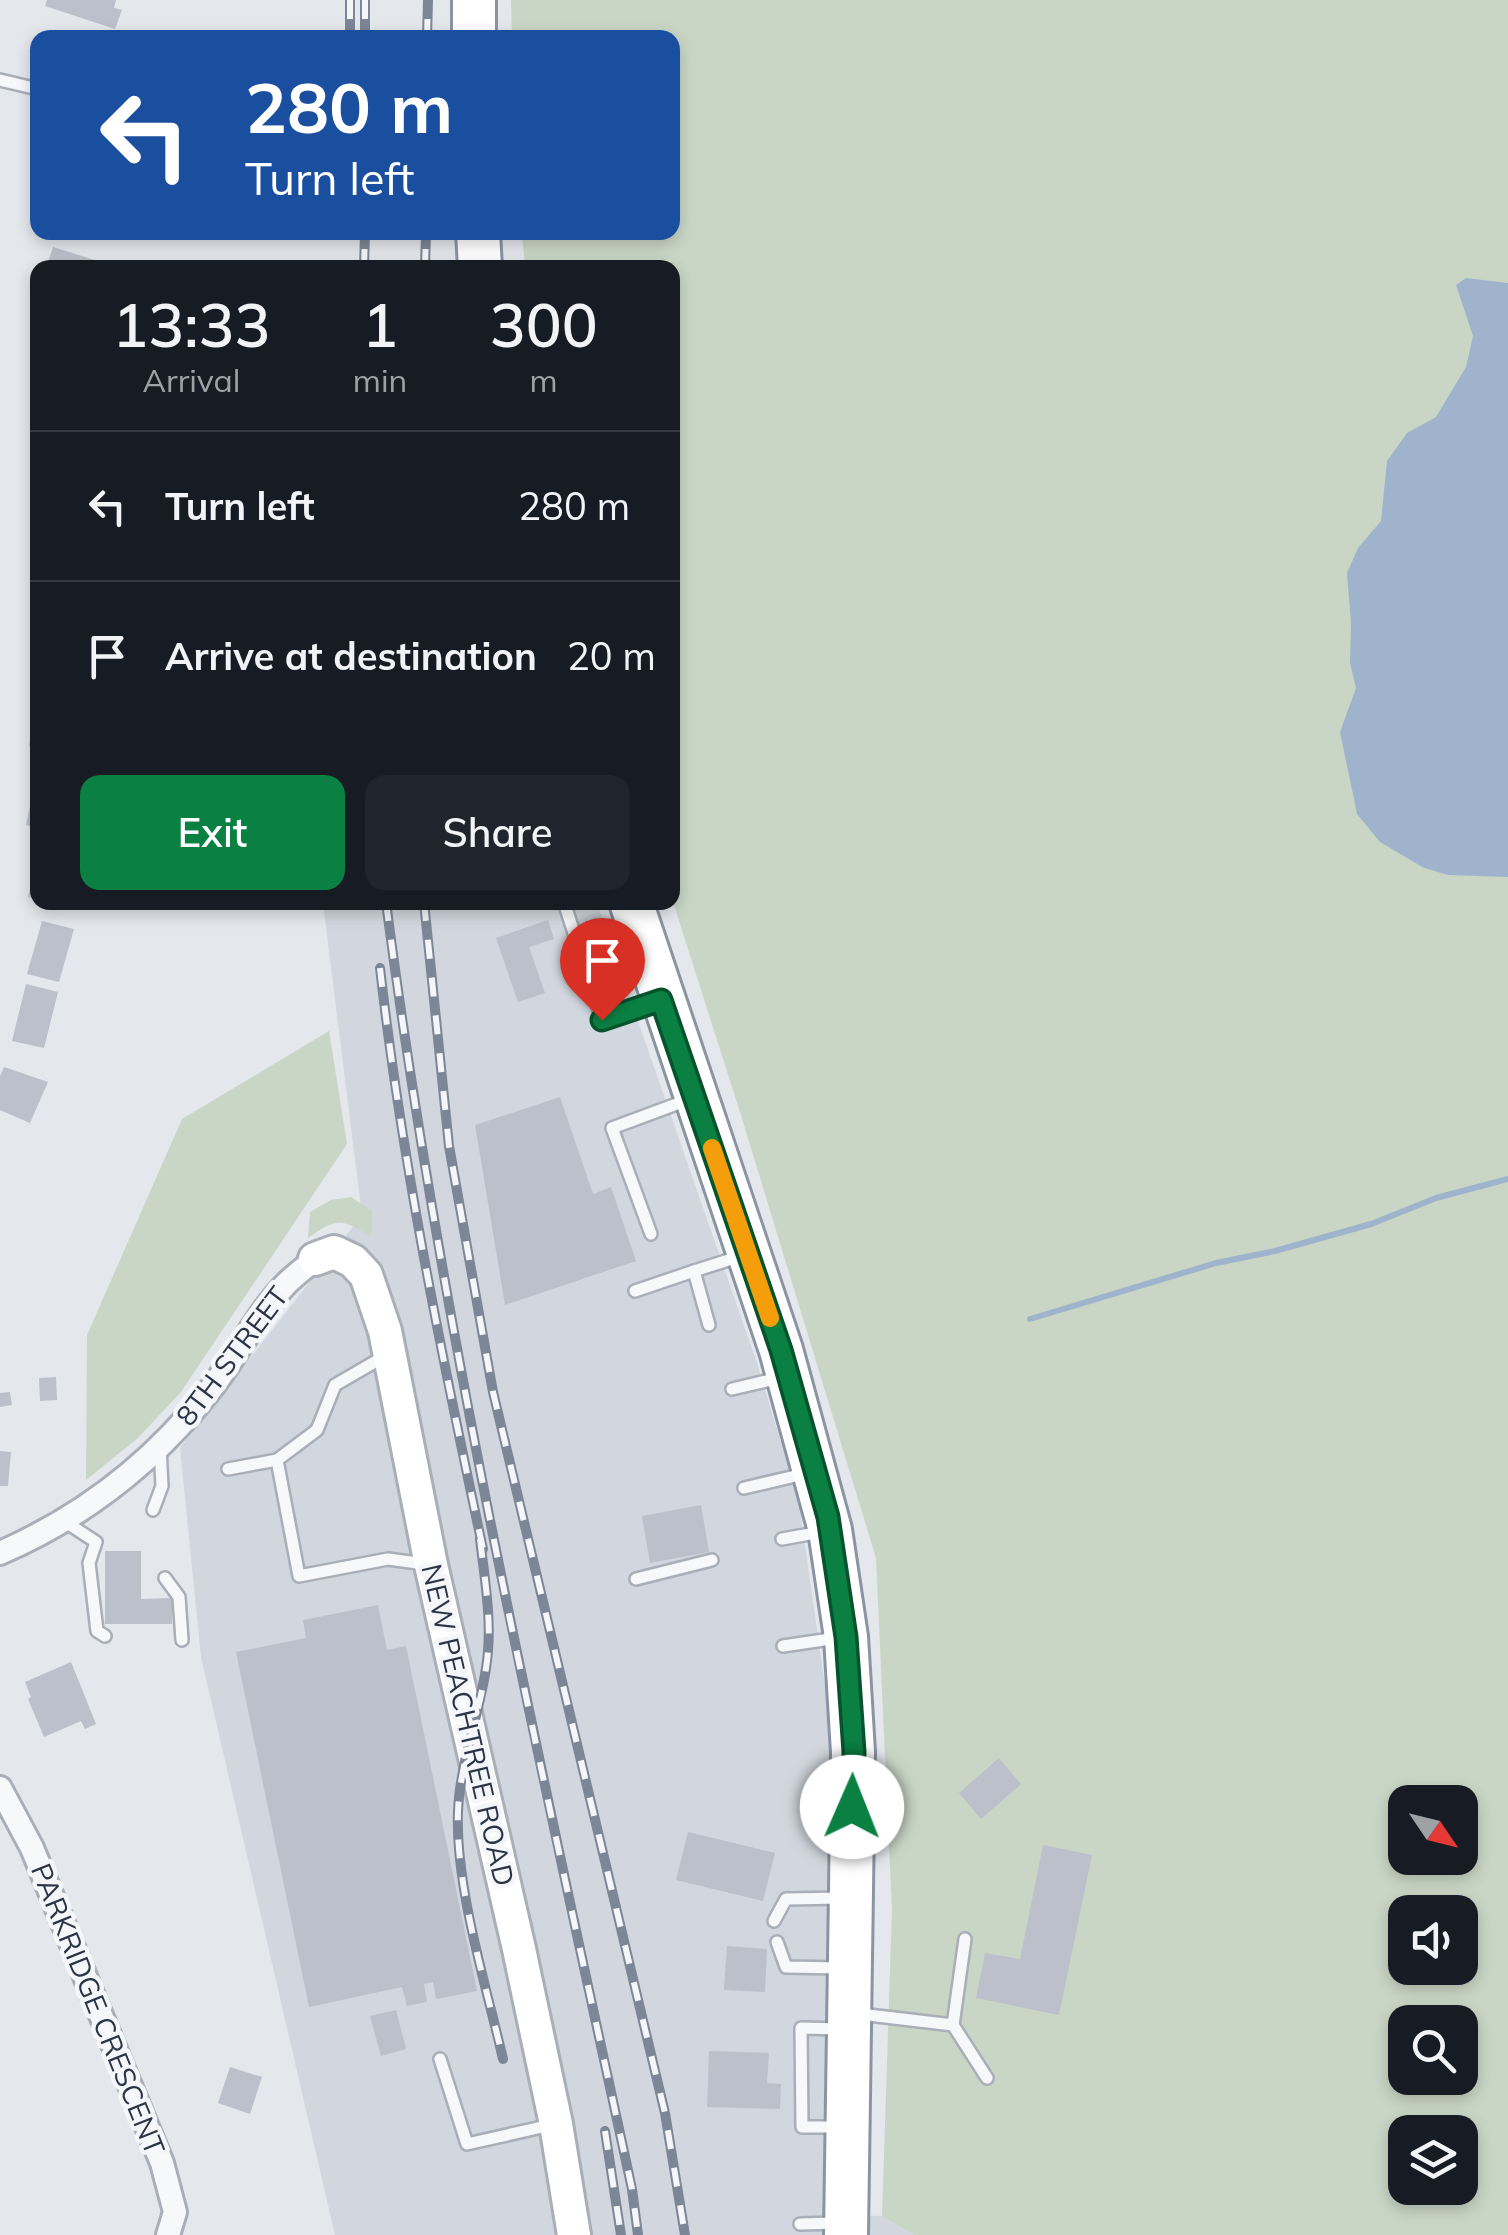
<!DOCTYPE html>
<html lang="en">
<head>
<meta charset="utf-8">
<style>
  :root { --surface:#171b24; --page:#20242c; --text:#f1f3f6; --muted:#9ea1a6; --line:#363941; --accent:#0b8043 }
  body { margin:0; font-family:Mulish,sans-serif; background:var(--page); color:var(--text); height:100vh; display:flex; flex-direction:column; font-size:38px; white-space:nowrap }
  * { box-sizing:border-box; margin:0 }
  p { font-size:32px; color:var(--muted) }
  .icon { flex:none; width:55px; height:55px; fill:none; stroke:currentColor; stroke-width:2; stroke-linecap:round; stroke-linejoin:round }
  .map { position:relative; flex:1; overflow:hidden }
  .panel { position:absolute; left:30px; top:260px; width:650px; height:650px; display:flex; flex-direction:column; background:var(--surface); border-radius:20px; box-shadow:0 5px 15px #0003 }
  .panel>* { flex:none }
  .guide { position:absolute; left:30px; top:30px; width:650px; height:210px; border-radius:20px; box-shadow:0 5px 15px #0003; background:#1a4fa0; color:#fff; overflow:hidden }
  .needle { width:65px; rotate:125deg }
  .controls { position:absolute; left:1388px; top:1785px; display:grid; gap:20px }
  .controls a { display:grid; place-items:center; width:90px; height:90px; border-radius:20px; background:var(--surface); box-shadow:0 5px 15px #0003; font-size:50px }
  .pin { position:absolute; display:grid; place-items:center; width:85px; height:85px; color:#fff; margin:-102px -42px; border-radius:50% 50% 50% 0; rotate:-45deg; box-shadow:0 0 10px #0007 }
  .pin .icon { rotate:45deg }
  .me { position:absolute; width:110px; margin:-55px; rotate:1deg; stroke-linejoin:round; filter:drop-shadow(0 0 8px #0008) }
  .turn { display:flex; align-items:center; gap:35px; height:210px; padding:0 50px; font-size:45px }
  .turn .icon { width:130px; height:130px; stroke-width:2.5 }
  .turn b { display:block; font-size:70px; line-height:85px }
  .eta { display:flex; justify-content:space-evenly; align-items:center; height:170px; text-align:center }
  .eta b { font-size:60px; font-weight:600; line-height:70px }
  .primary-button { display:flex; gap:20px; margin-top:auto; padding:20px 50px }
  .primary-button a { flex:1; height:115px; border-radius:20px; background:var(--accent); color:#fff; font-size:40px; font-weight:600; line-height:115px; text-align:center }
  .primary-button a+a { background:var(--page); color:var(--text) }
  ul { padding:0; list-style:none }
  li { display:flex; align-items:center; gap:30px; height:150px; padding:0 50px; border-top:2px solid var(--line) }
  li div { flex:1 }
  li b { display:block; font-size:38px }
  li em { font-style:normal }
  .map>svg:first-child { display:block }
</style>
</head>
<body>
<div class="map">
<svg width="1508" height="2235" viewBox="0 0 1508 2235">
  <rect width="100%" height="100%" fill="#e4e7ec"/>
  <polygon fill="#d2d6de" points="323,903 597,903 757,1363 799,1503 831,1728 835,1797 823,2214 882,2216 914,2235 335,2235 201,1657 180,1448 362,1215"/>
  <g fill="#c9d6c5" fill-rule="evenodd">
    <path d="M511 0H1508V2235H914L882 2216 892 1910 876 1558 740 1112 673 902 672 268 525 267 522 233 672 232V38L512 37ZM1405 1802H1460V1858H1405ZM1405 1912H1460V1968H1405ZM1405 2022H1460V2078H1405ZM1405 2132H1460V2188H1405Z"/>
    <polygon points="329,1031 347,1144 181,1392 138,1438 86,1480 87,1335 182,1119"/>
    <path d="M351 1197 372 1211 371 1237C341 1218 337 1218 308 1238L310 1212 331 1200Z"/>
  </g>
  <polygon fill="#9fb4cc" points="1466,278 1508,283 1508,877 1448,875 1424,868 1380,842 1357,814 1340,732 1356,688 1350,663 1351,623 1347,573 1358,548 1381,521 1387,461 1407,433 1436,417 1466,367 1473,336 1456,285"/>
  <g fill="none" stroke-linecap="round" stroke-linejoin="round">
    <polyline stroke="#9fb4cc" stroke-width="6" points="1030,1319 1216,1263 1275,1251 1371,1224 1436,1198 1508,1179"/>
  </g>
  <g fill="#bbc0ca">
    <polygon points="47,0 116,0 114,8 122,10 115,29 45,6"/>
    <polygon points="53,247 117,267 117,268 46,268"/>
    <polygon points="36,672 38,672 38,697 30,695"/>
    <polygon points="36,716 38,717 38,748 29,746"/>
    <polygon points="36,779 38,779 38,828 26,825"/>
    <polygon points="36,864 38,864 38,899 28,897"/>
    <polygon points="60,902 85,902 84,909"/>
    <polygon points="548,920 554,939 529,947 545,993 518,1002 496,938"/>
    <polygon points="42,921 74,929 59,982 27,974"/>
    <polygon points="26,984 58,992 44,1048 12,1041"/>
    <polygon points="4,1067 48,1082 30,1123 0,1110 0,1076"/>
    <polygon points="560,1097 593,1194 611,1187 636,1261 505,1305 475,1125"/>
    <polygon points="56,1377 57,1400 40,1401 39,1378"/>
    <polygon points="10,1392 12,1405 0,1407 0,1393"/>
    <polygon points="0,1451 11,1452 8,1486 0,1486"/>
    <polygon points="701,1505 709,1552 650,1563 642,1516"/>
    <polygon points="105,1551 141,1551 141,1599 172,1598 172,1624 105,1624"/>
    <polygon points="378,1605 387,1650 406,1646 477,1991 436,1999 433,1982 424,1984 427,2002 407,2006 402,1987 309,2007 236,1652 306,1638 303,1620"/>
    <polygon points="71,1662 96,1724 85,1729 81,1721 44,1737 28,1699 31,1697 25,1682"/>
    <polygon points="999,1758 1021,1784 981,1819 959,1793"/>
    <polygon points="688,1832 775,1853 763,1901 676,1880"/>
    <polygon points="1043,1845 1092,1855 1059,2015 976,1998 985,1953 1020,1959"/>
    <polygon points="727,1946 767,1949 765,1992 724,1990"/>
    <polygon points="396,2010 406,2049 381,2056 370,2016"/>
    <polygon points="709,2051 769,2053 767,2083 781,2084 780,2109 707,2107"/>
    <polygon points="230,2067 262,2077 250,2114 218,2103"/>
  </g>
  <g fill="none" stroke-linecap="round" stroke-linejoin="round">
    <defs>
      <g id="lane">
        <polyline points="0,80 38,89"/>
        <polyline points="564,902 602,1020 657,1001"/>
        <polyline points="651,1234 612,1128 690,1099"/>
        <polyline points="635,1291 694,1271"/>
        <polyline points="709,1325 694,1271 741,1256"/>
        <polyline points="732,1389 779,1378"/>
        <polyline points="277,1460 317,1430 335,1385 385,1356"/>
        <polyline points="228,1469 277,1460 299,1576 388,1559 425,1564"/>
        <polyline points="744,1488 808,1473"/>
        <polyline points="153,1510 162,1486 160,1447"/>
        <polyline points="64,1521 96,1542 89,1563 97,1631 105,1636"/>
        <polyline points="782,1539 821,1532"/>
        <polyline points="165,1578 179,1597 182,1640"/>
        <polyline points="636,1579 712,1560"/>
        <polyline points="783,1646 837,1638"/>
        <polyline points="774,1921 786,1899 844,1898"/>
        <polyline points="777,1942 786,1967 842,1968"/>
        <polyline points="860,2014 953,2025 965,1939"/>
        <polyline points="953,2025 987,2078"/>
        <polyline points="440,2059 467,2144 551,2125"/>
        <polyline points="839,2127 802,2127 801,2028 842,2029"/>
        <polyline points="800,2224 837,2223"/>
      </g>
      <g id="street">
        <path d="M0 1553C85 1516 153 1463 210 1390 237 1356 256 1315 286 1284 295 1275 306 1267 315 1259"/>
        <polyline points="0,1788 32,1848 162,2163 175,2212 168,2235"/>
      </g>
      <polyline id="secondary" points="315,1259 334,1252 353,1261 366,1275 385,1331 431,1565 519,1949 556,2124 574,2235"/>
      <g id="highway">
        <polyline points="474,0 474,38"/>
        <polyline points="478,232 480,268"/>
        <polyline points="631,902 781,1350 830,1530 846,1637 853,1752 846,2235"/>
      </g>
    </defs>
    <use href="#lane" stroke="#a9aeb7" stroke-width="16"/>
    <use href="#street" stroke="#a9aeb7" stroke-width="28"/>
    <use href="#secondary" stroke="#a9aeb7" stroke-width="38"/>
    <use href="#highway" stroke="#8b94a3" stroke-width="48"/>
    <use href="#lane" stroke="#f7f8fa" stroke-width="11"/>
    <use href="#street" stroke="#f7f8fa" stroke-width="22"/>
    <use href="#secondary" stroke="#fff" stroke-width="32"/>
    <use href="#highway" stroke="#fff" stroke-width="42"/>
    <defs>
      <g id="rail">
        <polyline points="350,0 350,38"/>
        <polyline points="365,0 365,38"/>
        <polyline points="427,38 428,0"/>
        <polyline points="364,268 365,232"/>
        <polyline points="425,268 426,232"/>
        <path d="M386 902C442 1335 540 1762 632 2189L638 2235"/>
        <polyline points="424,902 449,1146 493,1392 665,2113 685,2235"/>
        <path d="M380 968C402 1163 442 1357 483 1549"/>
        <path d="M480 1539C485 1582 493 1625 486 1668 479 1716 460 1763 458 1811 455 1886 486 1985 503 2059"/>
        <polyline points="605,2131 621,2235"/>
      </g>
    </defs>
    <use href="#rail" stroke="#7d8696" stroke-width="10"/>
    <use href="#rail" stroke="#f4f6f9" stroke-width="6" stroke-dasharray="19" stroke-linecap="butt"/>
  </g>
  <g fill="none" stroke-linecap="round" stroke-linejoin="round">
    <defs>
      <polyline id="route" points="602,1020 661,1000 781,1350 828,1517 846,1637 854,1752 852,1807"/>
    </defs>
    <use href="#route" stroke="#07532c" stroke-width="25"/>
    <use href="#route" stroke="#0b8043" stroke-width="18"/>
    <polyline stroke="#f59e0b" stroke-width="18" points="712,1148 770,1318"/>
  </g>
  <g text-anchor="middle" stroke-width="9" stroke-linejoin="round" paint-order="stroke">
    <g font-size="28" fill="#2b3445" stroke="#f4f6f9">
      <text transform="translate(232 1356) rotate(-53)" y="10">8TH STREET</text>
      <text transform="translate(468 1725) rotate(77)" y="10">NEW PEACHTREE ROAD</text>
      <text transform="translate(98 2009) rotate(68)" y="10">PARKRIDGE CRESCENT</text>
    </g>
  </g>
</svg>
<div class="controls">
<a><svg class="needle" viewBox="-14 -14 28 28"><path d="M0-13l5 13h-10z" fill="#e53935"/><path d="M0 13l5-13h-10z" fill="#9ea1a6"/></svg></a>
<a><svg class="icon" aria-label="sound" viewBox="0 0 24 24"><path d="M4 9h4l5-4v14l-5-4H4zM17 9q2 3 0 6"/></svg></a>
<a><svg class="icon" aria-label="search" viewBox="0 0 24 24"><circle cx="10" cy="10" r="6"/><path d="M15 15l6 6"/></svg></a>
<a><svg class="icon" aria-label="layers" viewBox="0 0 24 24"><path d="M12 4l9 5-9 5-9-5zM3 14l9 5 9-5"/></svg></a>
</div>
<div class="pin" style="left:602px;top:1020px;background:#d93025"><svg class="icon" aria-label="arrive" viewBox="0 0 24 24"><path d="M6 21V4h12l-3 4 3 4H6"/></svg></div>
<svg class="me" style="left:852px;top:1807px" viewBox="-20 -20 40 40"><circle r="19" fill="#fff"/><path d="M0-13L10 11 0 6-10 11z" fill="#0b8043"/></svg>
<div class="guide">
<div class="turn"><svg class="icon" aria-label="left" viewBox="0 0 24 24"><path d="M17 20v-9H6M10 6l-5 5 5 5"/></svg><div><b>280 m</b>Turn left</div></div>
</div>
<section class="panel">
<div class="eta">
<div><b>13:33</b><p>Arrival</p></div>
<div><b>1</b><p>min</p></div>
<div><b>300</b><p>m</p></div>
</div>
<ul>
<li><svg class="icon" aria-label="left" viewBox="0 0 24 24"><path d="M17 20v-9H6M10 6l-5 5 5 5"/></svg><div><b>Turn left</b></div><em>280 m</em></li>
<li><svg class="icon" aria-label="arrive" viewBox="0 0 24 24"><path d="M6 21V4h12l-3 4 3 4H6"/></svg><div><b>Arrive at destination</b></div><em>20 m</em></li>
</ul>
<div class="primary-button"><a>Exit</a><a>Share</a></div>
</section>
</div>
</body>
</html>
